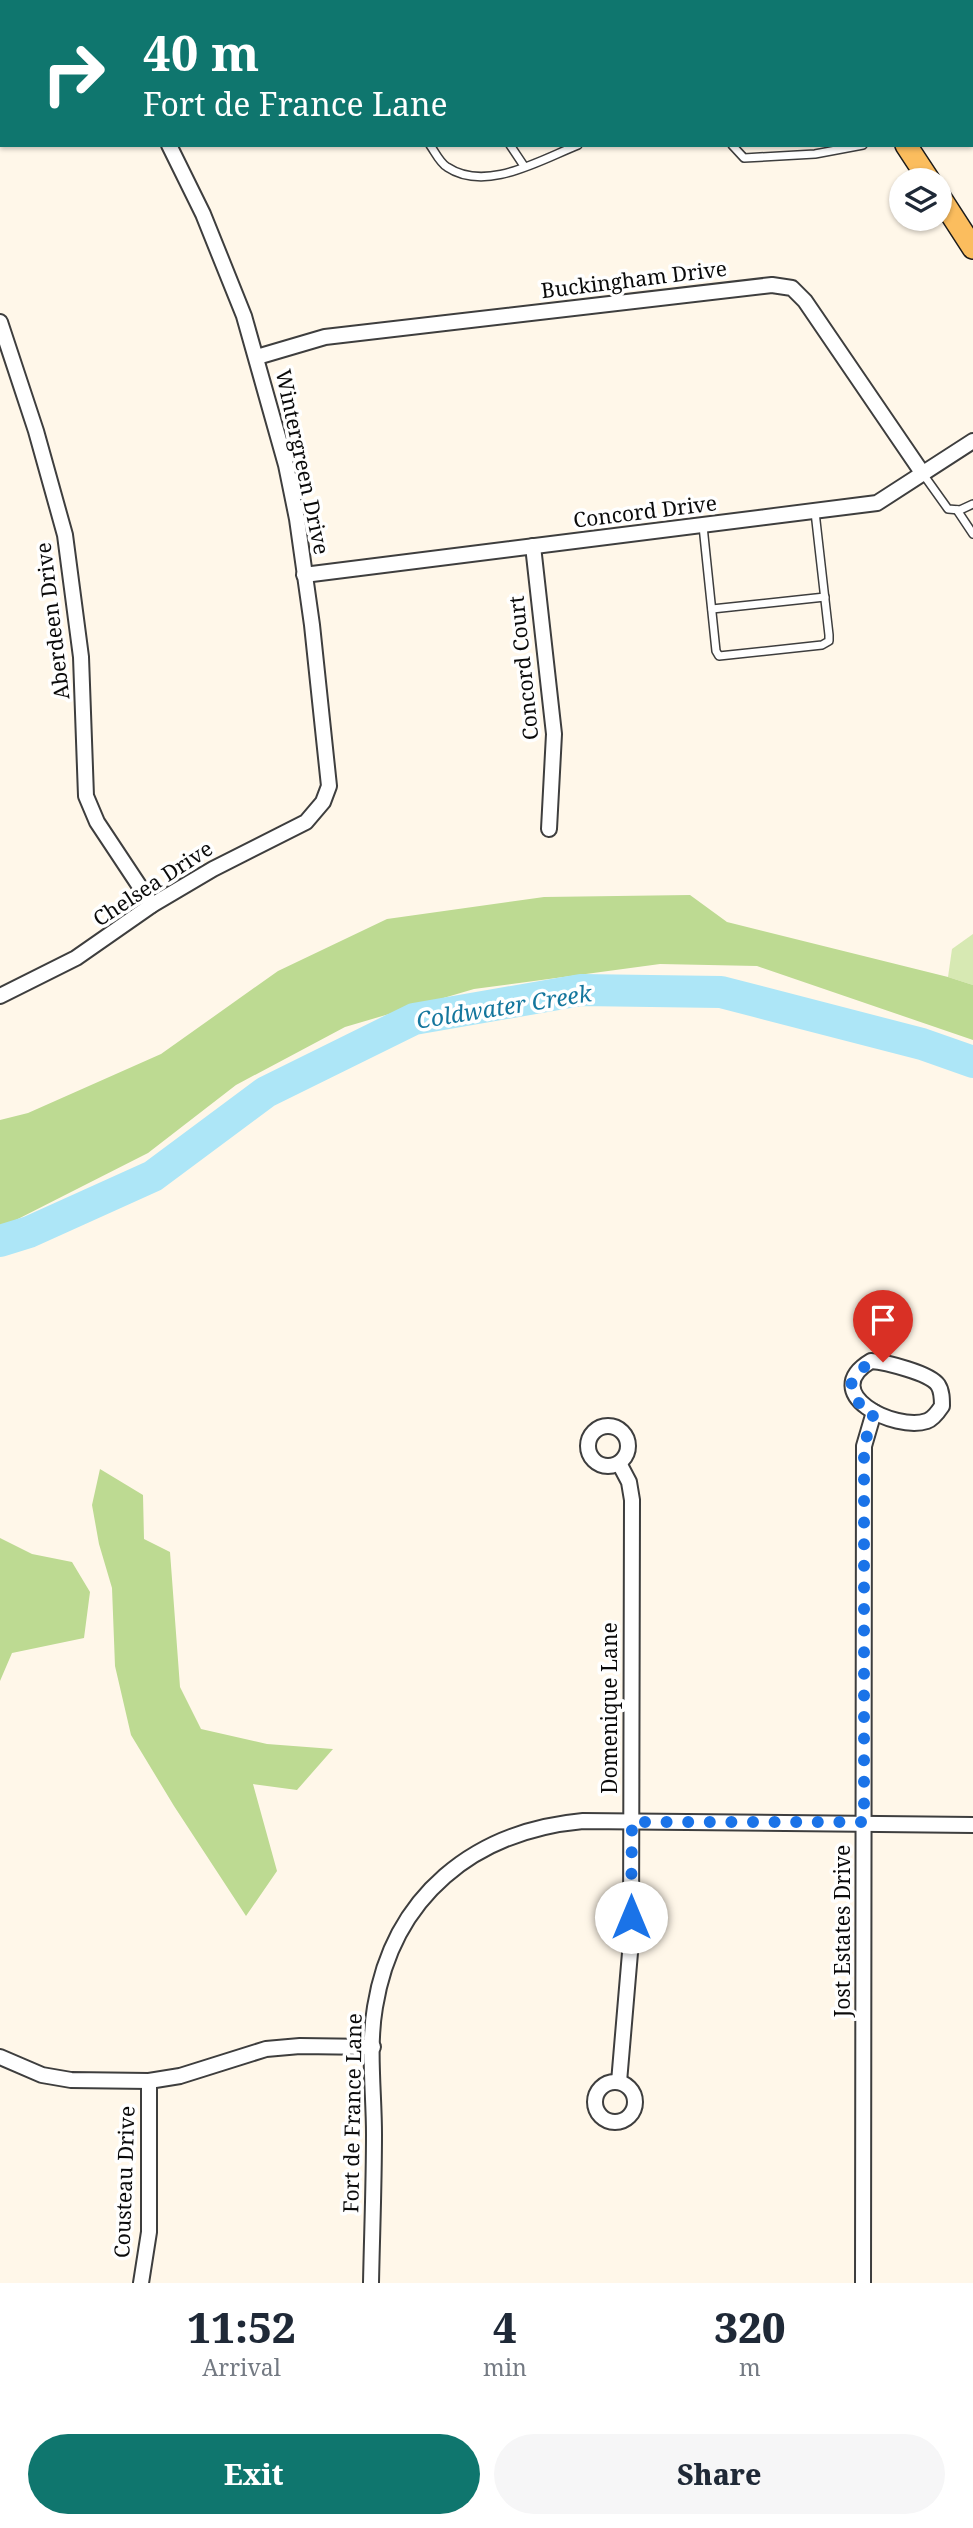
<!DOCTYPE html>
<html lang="en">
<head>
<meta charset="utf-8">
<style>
  :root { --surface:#fff; --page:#f6f6f7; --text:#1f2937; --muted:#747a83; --accent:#0f766e }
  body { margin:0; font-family:"Noto Serif",serif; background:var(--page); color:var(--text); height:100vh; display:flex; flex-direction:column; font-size:26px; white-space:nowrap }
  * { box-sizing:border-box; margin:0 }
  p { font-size:23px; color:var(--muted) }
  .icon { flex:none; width:38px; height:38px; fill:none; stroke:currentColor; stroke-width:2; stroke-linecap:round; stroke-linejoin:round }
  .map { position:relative; height:2283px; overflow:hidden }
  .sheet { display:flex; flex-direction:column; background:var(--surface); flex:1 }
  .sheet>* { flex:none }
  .hud { position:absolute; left:0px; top:0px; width:973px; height:147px; box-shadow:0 2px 5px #0004; background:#0f766e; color:#fff; overflow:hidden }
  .controls { position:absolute; left:889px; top:168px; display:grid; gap:14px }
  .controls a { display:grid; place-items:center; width:63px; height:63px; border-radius:50%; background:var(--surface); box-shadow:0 2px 5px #0004; font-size:35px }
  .pin { position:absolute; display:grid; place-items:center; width:60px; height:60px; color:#fff; margin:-72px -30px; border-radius:50% 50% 50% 0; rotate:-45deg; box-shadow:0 0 7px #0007 }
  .pin .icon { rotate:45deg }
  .me { position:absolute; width:77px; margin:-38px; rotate:0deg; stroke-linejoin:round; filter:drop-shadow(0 0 5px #0008) }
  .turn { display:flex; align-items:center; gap:24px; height:147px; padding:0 28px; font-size:32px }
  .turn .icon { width:91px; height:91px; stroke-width:2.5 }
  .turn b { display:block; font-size:49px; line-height:60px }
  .eta { display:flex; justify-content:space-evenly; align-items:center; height:119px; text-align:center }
  .eta b { font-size:42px; font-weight:800; line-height:49px }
  .action { display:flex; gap:14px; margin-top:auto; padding:14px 28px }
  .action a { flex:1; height:80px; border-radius:42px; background:var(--accent); color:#fff; font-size:28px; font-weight:800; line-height:80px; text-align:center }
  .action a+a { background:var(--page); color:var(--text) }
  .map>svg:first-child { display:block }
</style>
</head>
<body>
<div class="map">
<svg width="973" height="2283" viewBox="0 0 973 2283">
  <rect width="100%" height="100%" fill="#fff7e9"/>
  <polygon fill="#d7e9b3" points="973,934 973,985 948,977 952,949"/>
  <g fill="#bdda92">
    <polygon points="690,895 727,922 948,977 973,985 973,1040 757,966 660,964 474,989 345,1027 236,1085 148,1153 6,1225 0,1226 0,1120 28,1113 161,1054 278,971 387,919 544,897"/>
    <polygon points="100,1469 143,1495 144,1539 170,1552 180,1687 201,1729 267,1744 333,1749 297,1790 253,1784 277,1871 246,1916 174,1806 131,1735 115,1666 112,1588 99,1544 92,1505"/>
    <polygon points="0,1538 32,1554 72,1562 90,1592 84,1638 12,1653 0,1681"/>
  </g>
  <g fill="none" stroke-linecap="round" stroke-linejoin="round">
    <polyline stroke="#ade6f7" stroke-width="32" points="0,1241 29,1232 153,1176 266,1092 414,1019 581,990 721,992 922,1044 973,1062"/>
    <defs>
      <g id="lane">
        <polyline points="470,0 472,2"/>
        <polyline points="523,0 524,2"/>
        <polyline points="448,2 450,0"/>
        <path d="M430 145C435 152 440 163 447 167 486 193 540 160 578 145"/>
        <polyline points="510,145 524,166"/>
        <polyline points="732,145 744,158 815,154 863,145"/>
        <polyline points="923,474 948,509 960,510 973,504"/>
        <polyline points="957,510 973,534"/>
        <polyline points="703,526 716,651 719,656 822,645 829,641 829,635 815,512"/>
        <polyline points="712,609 825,597"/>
      </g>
      <g id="street">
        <polyline points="82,0 83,2"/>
        <polyline points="289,2 296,0"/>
        <polyline points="0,322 36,431 65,535 81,657 86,796 97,822 152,905"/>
        <polyline points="257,357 325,337 772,285 792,288 805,301 923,474"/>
        <polyline points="533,546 554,734 549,829"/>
        <polyline points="304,575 877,503 973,441"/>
        <polyline points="0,996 76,958 152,905 213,869 306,822 323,802 329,786 312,625 297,519 286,465 244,316 203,214 169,145"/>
        <path d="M871 1361C885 1362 930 1373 938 1385 942 1391 942 1399 942 1406 938 1412 933 1419 927 1421 895 1432 817 1393 871 1361Z"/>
        <circle cx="608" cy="1446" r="20"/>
        <polyline points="619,1463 629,1482 632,1500 631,1941 619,2082"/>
        <polyline points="0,2057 42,2075 71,2080 149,2081 180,2076 266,2049 300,2046 373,2047"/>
        <circle cx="615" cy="2102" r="20"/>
        <polyline points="141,2283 149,2232 149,2081"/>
        <path d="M371 2283C372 2233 374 2184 374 2134 374 2093 368 2048 375 2007 393 1896 474 1831 583 1821L973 1825"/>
        <polyline points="863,2283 864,1446 874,1412"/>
      </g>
      <g id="primary">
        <polyline points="806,0 807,2"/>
        <polyline points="906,145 929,180"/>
        <polyline points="940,197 973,248"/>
      </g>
    </defs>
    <use href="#lane" stroke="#3e3e3e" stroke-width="10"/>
    <use href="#street" stroke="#3e3e3e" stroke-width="18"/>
    <use href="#primary" stroke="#1c1c1c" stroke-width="24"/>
    <use href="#lane" stroke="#fff" stroke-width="7"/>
    <use href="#street" stroke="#fff" stroke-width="14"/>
    <use href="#primary" stroke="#fbbd5e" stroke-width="21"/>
  </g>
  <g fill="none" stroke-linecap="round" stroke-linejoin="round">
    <path stroke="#1a73e8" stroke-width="12" stroke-dasharray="0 21.6" d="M631 1917 632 1822H864V1446L874 1412C869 1409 863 1407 859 1403 840 1384 859 1362 883 1362"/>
  </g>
  <g text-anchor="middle" stroke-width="7" stroke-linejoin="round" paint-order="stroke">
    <g font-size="21" fill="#0b0b0b" stroke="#fff">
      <text transform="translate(634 280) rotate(-7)" y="7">Buckingham Drive</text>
      <text transform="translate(302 462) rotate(78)" y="7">Wintergreen Drive</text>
      <text transform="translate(645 512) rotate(-7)" y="7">Concord Drive</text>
      <text transform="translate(53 621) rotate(-97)" y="7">Aberdeen Drive</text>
      <text transform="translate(524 668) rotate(-96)" y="7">Concord Court</text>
      <text transform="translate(153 884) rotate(-33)" y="7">Chelsea Drive</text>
      <text transform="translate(610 1708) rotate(-90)" y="7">Domenique Lane</text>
      <text transform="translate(843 1931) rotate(-90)" y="7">Jost Estates Drive</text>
      <text transform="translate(353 2113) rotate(-89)" y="7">Fort de France Lane</text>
      <text transform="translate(125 2182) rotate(-88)" y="7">Cousteau Drive</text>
    </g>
    <g font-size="23" font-style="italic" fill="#14769d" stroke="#fff">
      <text transform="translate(504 1007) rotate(-9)" y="8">Coldwater Creek</text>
    </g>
  </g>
</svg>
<div class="controls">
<a><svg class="icon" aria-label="layers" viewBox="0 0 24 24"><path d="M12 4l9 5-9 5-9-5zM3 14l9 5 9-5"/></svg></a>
</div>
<div class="pin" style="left:883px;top:1362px;background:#d93025"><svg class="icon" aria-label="arrive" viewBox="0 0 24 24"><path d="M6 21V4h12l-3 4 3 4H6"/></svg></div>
<svg class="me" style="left:631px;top:1917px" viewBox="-20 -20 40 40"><circle r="19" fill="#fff"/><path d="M0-13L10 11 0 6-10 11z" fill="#1a73e8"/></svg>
<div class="hud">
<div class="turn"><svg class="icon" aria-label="right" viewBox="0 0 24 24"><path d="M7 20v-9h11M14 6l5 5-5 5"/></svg><div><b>40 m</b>Fort de France Lane</div></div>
</div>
</div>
<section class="sheet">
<div class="eta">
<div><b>11:52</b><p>Arrival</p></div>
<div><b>4</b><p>min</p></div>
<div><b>320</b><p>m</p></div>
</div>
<div class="action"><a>Exit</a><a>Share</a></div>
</section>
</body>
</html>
